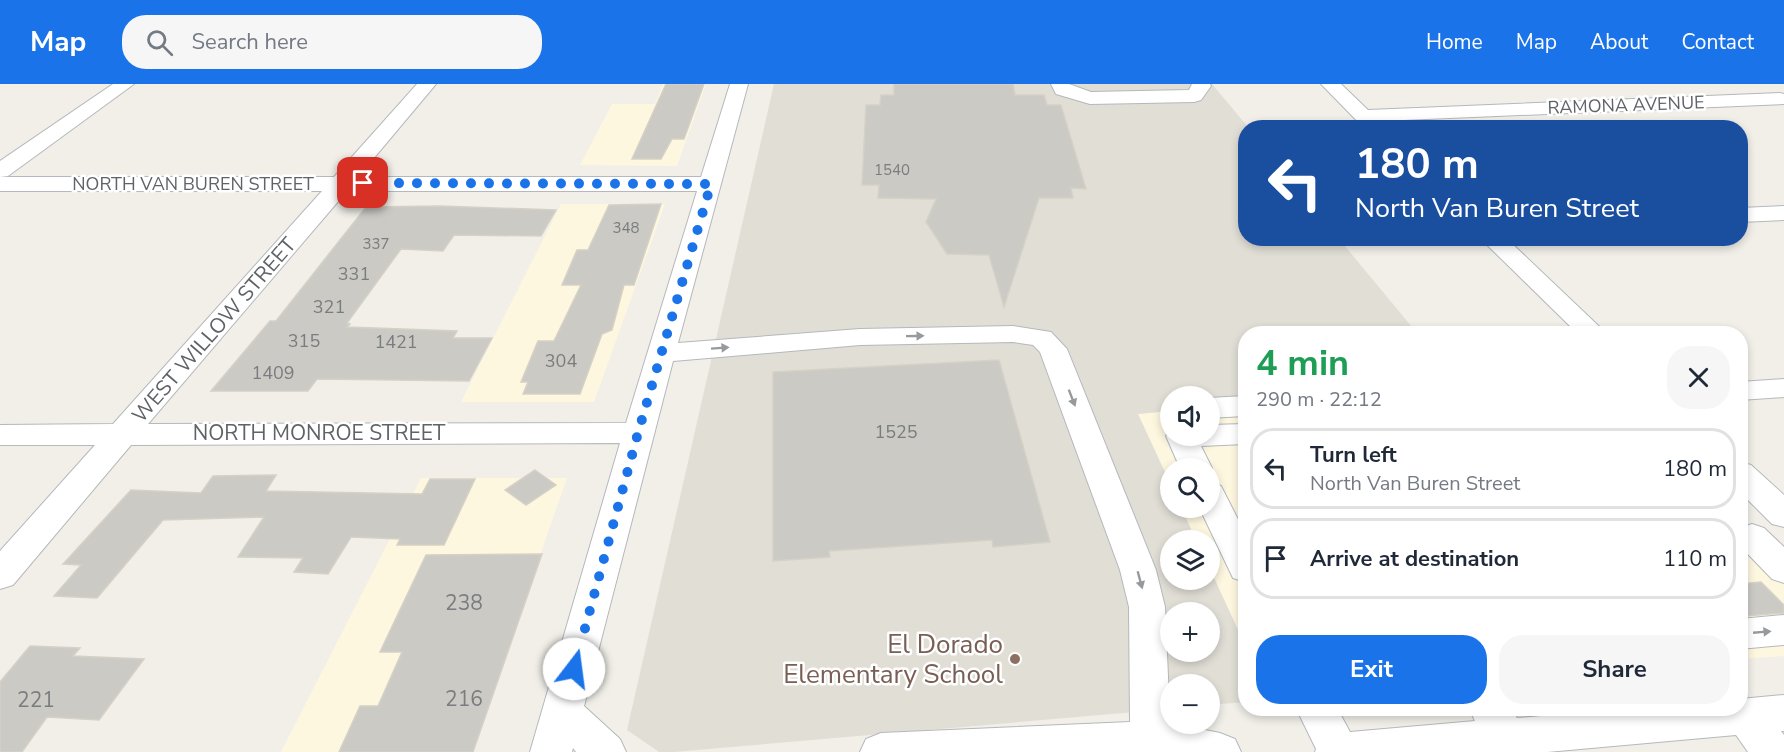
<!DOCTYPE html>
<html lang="en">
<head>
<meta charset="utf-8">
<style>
  :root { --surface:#fff; --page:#f6f6f7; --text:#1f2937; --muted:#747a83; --line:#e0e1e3; --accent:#1a73e8 }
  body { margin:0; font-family:"Nunito Sans",sans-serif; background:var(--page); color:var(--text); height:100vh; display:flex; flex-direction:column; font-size:22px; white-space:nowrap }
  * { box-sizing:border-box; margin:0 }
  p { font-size:20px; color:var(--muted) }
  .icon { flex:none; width:33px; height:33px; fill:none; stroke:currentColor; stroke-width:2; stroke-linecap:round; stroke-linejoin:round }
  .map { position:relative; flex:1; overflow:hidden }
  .side { position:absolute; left:1238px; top:242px; width:510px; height:390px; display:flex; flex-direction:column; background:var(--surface); border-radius:24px; box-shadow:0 3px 9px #0003 }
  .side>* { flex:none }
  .guide { position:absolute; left:1238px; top:36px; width:510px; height:126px; border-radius:24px; box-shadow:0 3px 9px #0003; background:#1a4fa0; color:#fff; overflow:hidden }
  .buttons { position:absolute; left:1160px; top:302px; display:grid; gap:12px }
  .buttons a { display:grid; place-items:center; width:60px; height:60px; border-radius:50%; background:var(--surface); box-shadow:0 3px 9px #0003; font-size:30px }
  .pin { position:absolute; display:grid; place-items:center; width:51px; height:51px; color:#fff; margin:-26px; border-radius:12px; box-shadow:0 3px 9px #0006 }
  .me { position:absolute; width:66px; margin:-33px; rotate:15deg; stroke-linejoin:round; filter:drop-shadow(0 0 4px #0008) }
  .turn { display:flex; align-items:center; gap:21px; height:126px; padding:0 18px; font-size:27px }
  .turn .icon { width:78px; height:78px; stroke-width:2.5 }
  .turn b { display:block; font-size:42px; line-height:51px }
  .round { display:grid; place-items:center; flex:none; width:63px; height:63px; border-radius:24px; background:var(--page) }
  .summary { display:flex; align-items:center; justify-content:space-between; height:102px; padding:0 18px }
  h1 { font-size:36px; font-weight:700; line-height:45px; color:#1e9e55 }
  .primary-button { display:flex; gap:12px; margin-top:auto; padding:12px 18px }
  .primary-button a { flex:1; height:69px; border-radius:24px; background:var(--accent); color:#fff; font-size:24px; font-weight:700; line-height:69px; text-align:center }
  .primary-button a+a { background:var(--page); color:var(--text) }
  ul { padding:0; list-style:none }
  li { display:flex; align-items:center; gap:18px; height:81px; margin:0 12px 9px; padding:0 6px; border:3px solid var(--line); border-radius:24px }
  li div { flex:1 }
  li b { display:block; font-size:22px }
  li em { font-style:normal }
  header { display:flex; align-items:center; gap:36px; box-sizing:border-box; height:84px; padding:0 30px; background:var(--accent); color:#fff }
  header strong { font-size:28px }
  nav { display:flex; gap:33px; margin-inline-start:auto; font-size:21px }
  .search { width:420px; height:54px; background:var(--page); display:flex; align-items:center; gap:15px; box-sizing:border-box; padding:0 21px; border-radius:24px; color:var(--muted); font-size:22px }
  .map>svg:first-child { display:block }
</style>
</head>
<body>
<header>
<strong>Map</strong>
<div class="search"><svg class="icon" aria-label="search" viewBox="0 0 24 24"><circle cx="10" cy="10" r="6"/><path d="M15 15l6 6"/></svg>Search here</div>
<nav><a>Home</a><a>Map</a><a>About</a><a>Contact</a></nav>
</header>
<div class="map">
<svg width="1784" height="668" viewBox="0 0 1784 668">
  <rect width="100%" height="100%" fill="#f1efe8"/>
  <g fill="#fef7e0">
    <polygon points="663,0 706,0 677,82 580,81 612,20 655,20"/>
    <polygon points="561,120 665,120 594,318 461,318"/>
    <polygon points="1245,322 1245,561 1209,483 1209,456 1196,456 1181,423 1209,423 1209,384 1170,384 1170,399 1138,330 1170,327 1170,351 1209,351 1209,325"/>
    <polygon points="421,394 567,394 471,668 281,668"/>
    <polygon points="1740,438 1784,482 1784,572 1740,575"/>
  </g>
  <path fill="#e1ded6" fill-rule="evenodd" d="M774 0H1212L1248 43 1245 44V154L1339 155 1417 249H1245V322L1209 325V312H1170V327L1138 330 1170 399V423H1181L1196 456H1170V495H1209V483L1245 561V618L1209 621V600H1170V625L674 668H659L627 646ZM1170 528H1209V567H1170Z"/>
  <g fill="#cccac5" stroke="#d6d1c6" stroke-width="1.5">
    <polygon points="666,0 704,0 684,55 672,55 661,75 632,75"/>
    <polygon points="894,0 1013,0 1015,11 1044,11 1047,21 1061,21 1086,105 1071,104 1073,114 1039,114 1004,223 989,171 947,170 926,138 936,115 878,114 879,101 862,101 866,21 880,21 881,11 894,11"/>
    <polygon points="661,120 634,201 624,201 612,246 602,250 580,310 523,310 528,298 521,298 538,257 554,257 581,201 562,201 577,166 588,166 609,121"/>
    <polygon points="440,122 556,126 541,152 454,151 443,167 401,165 347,239 350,240 347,243 457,247 453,254 492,254 469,297 317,295 308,307 211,307 270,237 276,237 366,123"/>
    <polygon points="999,276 1050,458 993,463 992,456 829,467 830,473 773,477 773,288"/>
    <polygon points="535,386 556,401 526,421 505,406"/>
    <polygon points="276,391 266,407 422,410 430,395 475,395 444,461 397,461 400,455 351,453 328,490 294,488 303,474 238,473 264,433 163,436 97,514 54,512 81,481 63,480 131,406 201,409 213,392"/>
    <polygon points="542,470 473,668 339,668 360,622 378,622 402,568 380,568 426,471"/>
    <polygon points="1761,498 1784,521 1784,529 1746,532 1740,525 1740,500"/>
    <polygon points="30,562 80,564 73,572 144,575 99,636 47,633 22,668 0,668 0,598"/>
  </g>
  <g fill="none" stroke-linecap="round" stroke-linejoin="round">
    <defs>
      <g id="minor">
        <polygon points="113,0 134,0 8,92 0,93 0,77"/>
        <path d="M417 0H436L358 93H701L730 0H748L678 259 860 245 1013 242 1051 248 1067 265 1156 486 1165 523 1170 639 1220 649 1235 655 1241 668H860L866 655 881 649 1130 638 1129 523 1120 486 1040 268 1033 261 1013 258 860 261 673 277 584 622 620 655 626 668H576L573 664 572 668H530L620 359 131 361 13 501 0 505V467L95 361H0V341L113 340 322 107H0V93H334ZM347 107H697L626 339 148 340Z"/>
        <polygon points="1051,0 1069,0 1091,8 1189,6 1192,0 1210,0 1211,2 1201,16 1194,18 1090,20 1056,10"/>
        <polygon points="1321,0 1341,0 1368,26 1780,9 1784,10 1784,20 1380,37 1386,44 1364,44"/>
        <polygon points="1784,122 1784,136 1740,138 1740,124"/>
        <polygon points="1480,154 1506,154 1606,249 1577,249"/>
        <polygon points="1784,295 1784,313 1740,316 1740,298"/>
        <polygon points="1245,312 1245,332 1209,334 1209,314"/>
        <polygon points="1245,340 1245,360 1201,362 1212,384 1209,389 1209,384 1180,384 1166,352 1170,345 1170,351 1209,351 1209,341"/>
        <polygon points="1740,378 1751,381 1784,411 1784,443 1772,440 1740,408"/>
        <polygon points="1209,398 1221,402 1245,449 1245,498 1233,494 1199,423 1209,423"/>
        <polygon points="1752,440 1764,444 1784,463 1784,499 1772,495 1740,462 1740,444"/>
        <polygon points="1784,531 1784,561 1740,565 1740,535"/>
        <polygon points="1784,611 1784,647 1781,647 1784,651 1784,668 1748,668 1736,651 1547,668 1315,668 1316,665 1296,624 1337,624 1350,648 1475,637 1469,624 1511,624 1517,634 1634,624 1740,624 1740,615"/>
      </g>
    </defs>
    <use href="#minor" stroke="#b5b8bc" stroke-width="2"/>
    <use href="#minor" fill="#fff" fill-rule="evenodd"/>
  </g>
  <defs><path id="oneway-solid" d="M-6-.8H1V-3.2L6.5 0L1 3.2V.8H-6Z" transform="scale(1.5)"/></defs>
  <g fill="#979a9d">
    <use href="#oneway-solid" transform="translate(915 252) rotate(-1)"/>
    <use href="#oneway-solid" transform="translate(720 264) rotate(-4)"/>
    <use href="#oneway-solid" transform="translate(1072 314) rotate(69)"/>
    <use href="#oneway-solid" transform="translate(1140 496) rotate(75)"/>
    <use href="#oneway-solid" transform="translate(1762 548) rotate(-5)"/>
  </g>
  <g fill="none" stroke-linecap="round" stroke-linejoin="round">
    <polyline stroke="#1a73e8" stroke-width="10" stroke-dasharray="0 18" points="363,99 711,100 638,349 574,585"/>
  </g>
  <circle fill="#8d6e63" stroke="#fff" stroke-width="2" cx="1015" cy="575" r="6"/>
  <g text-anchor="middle" stroke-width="5" stroke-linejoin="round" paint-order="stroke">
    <g font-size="15" fill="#7a7d7f">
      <text x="892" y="91">1540</text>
      <text x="626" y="149">348</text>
      <text x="376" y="165">337</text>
    </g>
    <g font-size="18" fill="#5f6368" stroke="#fff">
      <text transform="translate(1626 21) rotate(-2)" y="6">RAMONA AVENUE</text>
      <text x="193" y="106">NORTH VAN BUREN STREET</text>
    </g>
    <g font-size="18" fill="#7a7d7f">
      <text x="354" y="196">331</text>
      <text x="329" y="229">321</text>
      <text x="304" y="263">315</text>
      <text x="396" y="264">1421</text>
      <text x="561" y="283">304</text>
      <text x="273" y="295">1409</text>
      <text x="896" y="354">1525</text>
    </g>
    <g font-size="21" fill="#5f6368" stroke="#fff">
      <text transform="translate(214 246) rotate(-49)" y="7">WEST WILLOW STREET</text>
      <text x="319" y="356">NORTH MONROE STREET</text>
    </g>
    <g font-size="21" fill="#7a7d7f">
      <text x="464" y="526">238</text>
      <text x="464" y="622">216</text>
      <text x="36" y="623">221</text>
    </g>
    <g font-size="26" fill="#785e54" stroke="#fff" text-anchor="end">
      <text x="1003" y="569">El Dorado<tspan x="1003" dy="30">Elementary School</tspan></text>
    </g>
  </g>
</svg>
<div class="buttons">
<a><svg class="icon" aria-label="sound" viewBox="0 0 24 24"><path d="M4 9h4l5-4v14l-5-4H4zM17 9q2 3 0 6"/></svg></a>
<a><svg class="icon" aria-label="search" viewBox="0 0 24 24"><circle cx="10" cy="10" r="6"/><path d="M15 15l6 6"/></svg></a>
<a><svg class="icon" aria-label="layers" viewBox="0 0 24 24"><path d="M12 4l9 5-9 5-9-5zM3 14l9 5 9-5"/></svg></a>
<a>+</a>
<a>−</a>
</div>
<div class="pin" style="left:363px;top:99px;background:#d93025"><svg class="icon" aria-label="arrive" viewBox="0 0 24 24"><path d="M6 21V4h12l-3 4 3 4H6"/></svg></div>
<svg class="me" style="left:574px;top:585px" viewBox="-20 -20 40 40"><circle r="19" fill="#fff"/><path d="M0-13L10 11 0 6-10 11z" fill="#1a73e8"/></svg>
<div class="guide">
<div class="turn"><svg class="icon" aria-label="left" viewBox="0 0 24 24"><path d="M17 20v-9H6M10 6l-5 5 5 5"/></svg><div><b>180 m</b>North Van Buren Street</div></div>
</div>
<section class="side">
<div class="summary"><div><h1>4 min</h1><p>290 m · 22:12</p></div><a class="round"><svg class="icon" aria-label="close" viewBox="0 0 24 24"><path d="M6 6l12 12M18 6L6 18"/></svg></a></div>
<ul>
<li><svg class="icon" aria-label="left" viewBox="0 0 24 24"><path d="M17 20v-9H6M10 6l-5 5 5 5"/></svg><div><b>Turn left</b><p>North Van Buren Street</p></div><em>180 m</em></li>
<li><svg class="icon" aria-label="arrive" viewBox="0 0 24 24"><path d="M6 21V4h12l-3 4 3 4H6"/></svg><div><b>Arrive at destination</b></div><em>110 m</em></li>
</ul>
<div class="primary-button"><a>Exit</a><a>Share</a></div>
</section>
</div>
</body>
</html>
